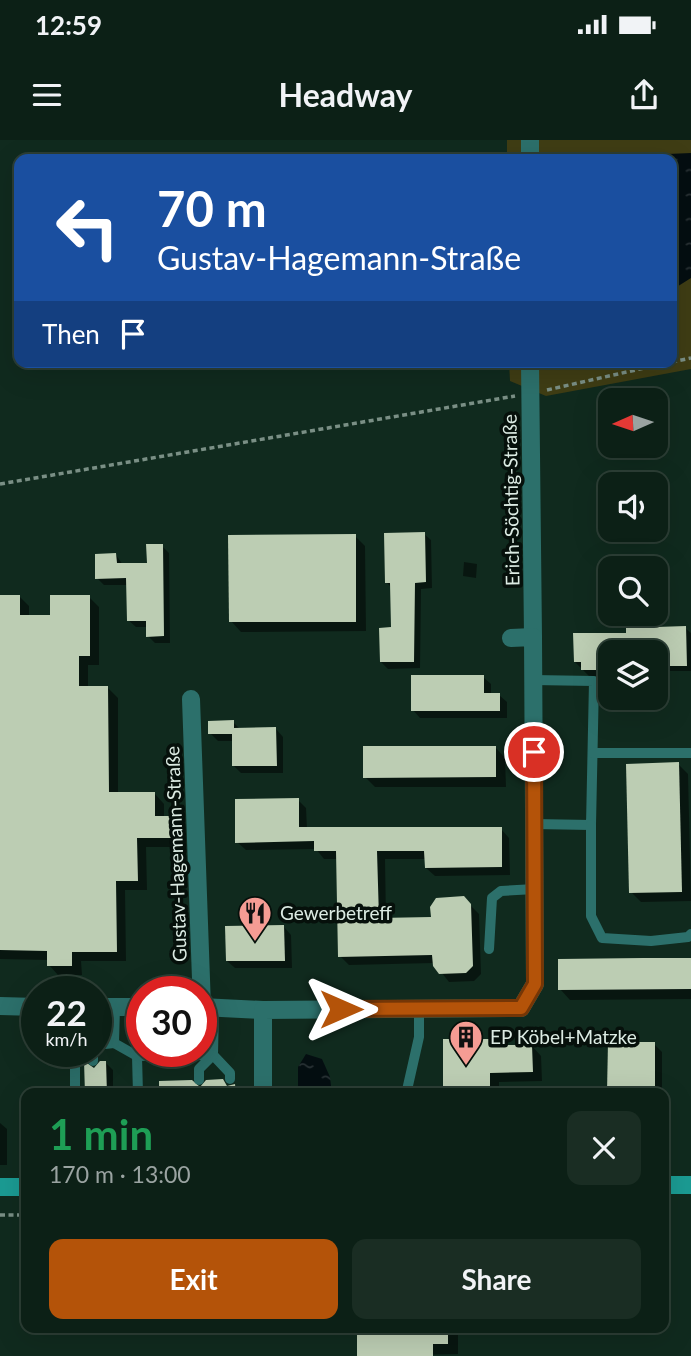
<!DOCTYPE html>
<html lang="en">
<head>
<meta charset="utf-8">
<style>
  :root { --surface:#0c2016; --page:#1a2d23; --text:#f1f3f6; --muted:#9aa3a1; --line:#2c3e35; --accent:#b45309 }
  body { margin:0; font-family:Lato,sans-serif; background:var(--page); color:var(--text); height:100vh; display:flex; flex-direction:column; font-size:26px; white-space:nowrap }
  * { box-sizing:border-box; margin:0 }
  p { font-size:23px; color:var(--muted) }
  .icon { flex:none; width:38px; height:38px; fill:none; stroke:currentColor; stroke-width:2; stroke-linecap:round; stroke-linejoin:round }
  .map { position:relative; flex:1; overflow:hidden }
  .side { position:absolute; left:21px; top:948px; width:648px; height:245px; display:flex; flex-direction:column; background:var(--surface); border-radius:14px; box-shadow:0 7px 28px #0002,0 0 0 2px var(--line) }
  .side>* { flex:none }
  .guide { position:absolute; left:14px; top:14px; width:663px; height:214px; border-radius:14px; box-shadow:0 7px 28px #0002,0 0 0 2px var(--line); background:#1a4fa0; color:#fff; overflow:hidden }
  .needle { width:46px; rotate:267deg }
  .buttons { position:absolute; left:598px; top:248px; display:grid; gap:14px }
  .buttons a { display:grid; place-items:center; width:70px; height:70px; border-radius:14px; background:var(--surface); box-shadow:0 7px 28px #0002,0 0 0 2px var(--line); font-size:35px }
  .speed { position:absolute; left:21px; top:836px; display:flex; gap:14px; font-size:35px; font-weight:700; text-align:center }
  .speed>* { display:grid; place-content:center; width:91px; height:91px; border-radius:50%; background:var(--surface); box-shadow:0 7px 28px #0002,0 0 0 2px var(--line); line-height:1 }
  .speed small { font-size:18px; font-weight:400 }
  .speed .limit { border:10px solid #d22; background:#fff; color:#111 }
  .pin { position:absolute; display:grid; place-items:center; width:60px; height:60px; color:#fff; margin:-30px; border:4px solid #fff; border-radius:50%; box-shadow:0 2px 7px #0007 }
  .me { position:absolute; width:77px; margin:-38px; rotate:90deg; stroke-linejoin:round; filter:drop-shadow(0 0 5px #0008) }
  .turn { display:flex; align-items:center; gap:24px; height:147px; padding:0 28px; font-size:32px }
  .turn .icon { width:91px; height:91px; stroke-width:2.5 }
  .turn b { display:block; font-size:49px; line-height:60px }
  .then { display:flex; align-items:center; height:66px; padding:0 28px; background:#0003; gap:14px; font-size:26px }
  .round { display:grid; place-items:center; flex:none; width:74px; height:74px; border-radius:14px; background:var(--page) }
  .headline { display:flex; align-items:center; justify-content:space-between; height:119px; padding:0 28px }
  h1 { font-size:42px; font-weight:700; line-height:52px; color:#1e9e55 }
  .primary-button { display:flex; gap:14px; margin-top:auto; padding:14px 28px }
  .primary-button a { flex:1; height:80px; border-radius:14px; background:var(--accent); color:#fff; font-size:28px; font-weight:700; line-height:80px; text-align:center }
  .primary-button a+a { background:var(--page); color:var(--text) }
  .status { display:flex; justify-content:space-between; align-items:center; height:49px; padding:0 35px; background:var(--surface); direction:ltr }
  .status svg { height:19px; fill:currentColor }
  header { display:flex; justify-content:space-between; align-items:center; height:91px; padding:0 28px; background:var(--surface); font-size:32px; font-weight:700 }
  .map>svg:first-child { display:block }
</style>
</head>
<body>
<div class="status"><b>12:59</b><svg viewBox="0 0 49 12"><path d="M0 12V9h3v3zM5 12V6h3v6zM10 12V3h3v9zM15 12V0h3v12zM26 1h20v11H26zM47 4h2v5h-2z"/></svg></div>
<header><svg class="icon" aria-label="menu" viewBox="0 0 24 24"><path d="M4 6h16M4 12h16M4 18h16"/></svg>Headway<svg class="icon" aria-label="share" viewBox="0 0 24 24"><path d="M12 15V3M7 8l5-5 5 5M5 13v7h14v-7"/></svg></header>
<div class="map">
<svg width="691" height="1216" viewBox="0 0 691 1216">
  <defs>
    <pattern id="water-ripples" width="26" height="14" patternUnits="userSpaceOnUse" patternTransform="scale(1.75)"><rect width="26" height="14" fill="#040e11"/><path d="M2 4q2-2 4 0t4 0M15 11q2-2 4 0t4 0" fill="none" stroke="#283134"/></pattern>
  </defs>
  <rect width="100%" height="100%" fill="#102a1e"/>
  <polygon fill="#3f3d14" points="507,0 691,0 691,229 546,256 510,241 509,222 672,222 672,19 507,19"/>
  <g fill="url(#water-ripples)">
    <polygon points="691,13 691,138 672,150 672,19 547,19"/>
    <polygon points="306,914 322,919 330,937 332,954 298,954 298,927"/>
  </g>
  <g fill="#0007">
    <polygon points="424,394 431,400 432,448 421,449 420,528 388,529 381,522 393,489 392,448 387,443"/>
    <polygon points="355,396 365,406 366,491 241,492 231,481"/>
    <polygon points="162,406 169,413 170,503 155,503 148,496 148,487 136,487 128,480 128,445 104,445 97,438 116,415 123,425 148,425"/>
    <polygon points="464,422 477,424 476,438 463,436"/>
    <polygon points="0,456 19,456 29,466 29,477 51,477 89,457 99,467 99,525 88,525 88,548 108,548 118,558 118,654 155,654 164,664 164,678 172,678 182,688 182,707 146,707 147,750 125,750 126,821 81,821 82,835 58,835 49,825 49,820 0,819"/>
    <polygon points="685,488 691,493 691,531 656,531 656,513 611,513 611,531 605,531 605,536 589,536 575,522"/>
    <polygon points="483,537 491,544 491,555 499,555 507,562 507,578 420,578 413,570"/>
    <polygon points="233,582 240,589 276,589 283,597 283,633 241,633 234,626 234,601 218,601 210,593"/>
    <polygon points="495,607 505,618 506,647 375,647 365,637"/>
    <polygon points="678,624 688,634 691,761 641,762 631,752"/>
    <polygon points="298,660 306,668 307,689 501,689 509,698 510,735 435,736 426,728 426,719 385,719 386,780 433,779 463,758 479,774 481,834 474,841 449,842 434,823 349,825 340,816 338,719 324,719 316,709 246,710 237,702"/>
    <polygon points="284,787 291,795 292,828 235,828 227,821"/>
    <polygon points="691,820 691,859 570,860 560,849"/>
    <polygon points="489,901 495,907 532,906 541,916 542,941 499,942 499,954 445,954"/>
    <polygon points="654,904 662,912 662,954 611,954 609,951"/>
    <polygon points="106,923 113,930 113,948 122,948 127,954 86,954"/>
    <polygon points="0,983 7,989 7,1025 0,1025"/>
    <polygon points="351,1188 458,1188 458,1214 359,1216 359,1192"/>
  </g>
  <g fill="#bccdb3">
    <polygon points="425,392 426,442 415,443 414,522 380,522 379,488 391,487 390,443 385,443 384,393"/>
    <polygon points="356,394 356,482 229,482 228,395"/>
    <polygon points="146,404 163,404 164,496 146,497 146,481 127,481 126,438 95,439 95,414 116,413 117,423 147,423"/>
    <polygon points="0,455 20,455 20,475 50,475 50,455 90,455 90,516 79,516 79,546 108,546 109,652 155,652 155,676 173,676 173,698 137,698 138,741 116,741 117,812 72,812 72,826 47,826 47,811 0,810"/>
    <polygon points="686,486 687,526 656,526 656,513 611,513 611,525 599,525 599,530 581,530 581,522 574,522 573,493 626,493 626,488"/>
    <polygon points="411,535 484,535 484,553 500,553 500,571 411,571"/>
    <polygon points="234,580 234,588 276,587 277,626 232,626 232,594 208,594 208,581"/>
    <polygon points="363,606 496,606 496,637 363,638"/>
    <polygon points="679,622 682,752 629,753 626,624"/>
    <polygon points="299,658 299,687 502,687 502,727 425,728 424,711 377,711 379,778 431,777 430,767 436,758 464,756 471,764 473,826 466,833 439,834 433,826 432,815 338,817 336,711 314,711 314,701 235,703 235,659"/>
    <polygon points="284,785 285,821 226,821 225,786"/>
    <polygon points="643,818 691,818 691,849 558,850 558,819"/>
    <polygon points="443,899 490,899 490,905 532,905 533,932 490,933 490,954 443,954"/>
    <polygon points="608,902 655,902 655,953 607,952"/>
    <polygon points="84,921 94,928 100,921 106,921 107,954 85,954"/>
    <polygon points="223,939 227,946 235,944 236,954 159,954 159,941 192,940 200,947 206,940"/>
    <polygon points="357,1188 448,1188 448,1204 433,1204 433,1216 357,1216"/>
  </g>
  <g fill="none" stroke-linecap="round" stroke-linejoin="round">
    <g stroke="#7a8f85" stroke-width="3.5" stroke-dasharray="5 3.5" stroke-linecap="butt">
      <polyline points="672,222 691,218"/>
      <polyline points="547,250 671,222"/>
      <polyline points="0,344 515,256"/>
      <polyline points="0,1075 26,1075"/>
    </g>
    <g stroke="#2c706b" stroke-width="10">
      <polyline points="533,540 594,541 591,685 534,684"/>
      <polyline points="593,613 691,613"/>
      <polyline points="591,685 591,776 602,798 651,801 688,797 691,794"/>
      <polyline points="489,809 492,758 501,751 535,749"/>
      <polyline points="115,867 114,903 137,916 138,954"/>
      <polyline points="214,867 213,915 230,933 230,939"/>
      <polyline points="96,905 114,903"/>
      <polyline points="75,912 75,954"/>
      <polyline points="137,916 213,915"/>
      <polyline points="93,921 93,912"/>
      <polyline points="199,940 199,929 213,915"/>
      <polyline points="407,950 419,897 419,868"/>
    </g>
    <g stroke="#2c706b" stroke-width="18">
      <polyline points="530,0 530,19"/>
      <polyline points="530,222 533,497"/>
      <polyline points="191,559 202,867"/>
      <polyline points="0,866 37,867"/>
      <polyline points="96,867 142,867"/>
      <polyline points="201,867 263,870"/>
      <polyline points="263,954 263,870 521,868 535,844 533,497 511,498"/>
    </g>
    <g stroke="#1b9b93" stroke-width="18">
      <polyline points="663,1045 691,1045"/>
      <polyline points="0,1047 26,1047"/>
    </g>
  </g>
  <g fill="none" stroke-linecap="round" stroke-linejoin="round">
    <defs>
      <polyline id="route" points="341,869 521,868 535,844 534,612"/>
    </defs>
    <use href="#route" stroke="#753606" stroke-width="18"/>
    <use href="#route" stroke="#b45309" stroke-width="12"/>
  </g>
  <defs>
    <symbol id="restaurant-pin" viewBox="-11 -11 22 30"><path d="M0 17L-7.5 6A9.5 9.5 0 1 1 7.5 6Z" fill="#f59c94" stroke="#06100b"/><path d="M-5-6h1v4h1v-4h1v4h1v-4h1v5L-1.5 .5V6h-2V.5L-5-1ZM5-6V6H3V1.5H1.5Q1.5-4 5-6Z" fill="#111"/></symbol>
    <symbol id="building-pin" viewBox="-11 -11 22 30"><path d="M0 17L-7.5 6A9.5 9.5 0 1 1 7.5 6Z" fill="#f59c94" stroke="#06100b"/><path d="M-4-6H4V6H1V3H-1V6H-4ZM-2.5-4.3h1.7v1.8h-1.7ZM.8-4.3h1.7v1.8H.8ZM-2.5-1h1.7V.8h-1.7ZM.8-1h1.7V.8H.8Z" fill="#111"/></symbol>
  </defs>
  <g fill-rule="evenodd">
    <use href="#restaurant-pin" x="236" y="754" width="38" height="52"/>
    <use href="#building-pin" x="447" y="878" width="38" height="52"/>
  </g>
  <g text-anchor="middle" stroke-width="7" stroke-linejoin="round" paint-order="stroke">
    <g font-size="19" fill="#dcebe3" stroke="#06100b">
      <text transform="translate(511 360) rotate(-91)" y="7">Erich-Söchtig-Straße</text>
      <text transform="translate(176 714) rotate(-92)" y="7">Gustav-Hagemann-Straße</text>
    </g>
    <g font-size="19" fill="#dcebe3" stroke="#06100b" text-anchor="start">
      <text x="280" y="780">Gewerbetreff</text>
      <text x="490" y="904">EP Köbel+Matzke</text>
    </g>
  </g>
</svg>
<div class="buttons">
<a><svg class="needle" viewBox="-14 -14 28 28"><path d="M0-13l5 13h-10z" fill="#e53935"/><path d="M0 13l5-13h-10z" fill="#9aa3a1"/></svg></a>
<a><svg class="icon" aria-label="sound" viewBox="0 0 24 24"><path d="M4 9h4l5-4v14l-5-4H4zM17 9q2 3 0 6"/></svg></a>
<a><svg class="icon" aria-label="search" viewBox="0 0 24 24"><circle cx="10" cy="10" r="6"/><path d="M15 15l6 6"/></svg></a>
<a><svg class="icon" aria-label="layers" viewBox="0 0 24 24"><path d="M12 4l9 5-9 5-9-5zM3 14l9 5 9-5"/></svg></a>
</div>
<div class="speed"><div>22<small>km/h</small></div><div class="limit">30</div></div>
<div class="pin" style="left:534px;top:612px;background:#d93025"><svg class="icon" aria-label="arrive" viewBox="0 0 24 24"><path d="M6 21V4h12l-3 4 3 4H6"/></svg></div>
<svg class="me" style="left:341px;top:869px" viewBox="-20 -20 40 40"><path d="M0-17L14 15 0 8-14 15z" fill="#b45309" stroke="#fff" stroke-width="4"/></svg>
<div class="guide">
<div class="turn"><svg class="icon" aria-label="left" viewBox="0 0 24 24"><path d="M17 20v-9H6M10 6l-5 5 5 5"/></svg><div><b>70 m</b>Gustav-Hagemann-Straße</div></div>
<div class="then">Then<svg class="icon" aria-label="arrive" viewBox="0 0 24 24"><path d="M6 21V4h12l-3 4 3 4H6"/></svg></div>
</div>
<section class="side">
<div class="headline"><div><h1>1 min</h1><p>170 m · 13:00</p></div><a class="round"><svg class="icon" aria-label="close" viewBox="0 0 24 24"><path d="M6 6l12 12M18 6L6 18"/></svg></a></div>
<div class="primary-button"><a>Exit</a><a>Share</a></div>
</section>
</div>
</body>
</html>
